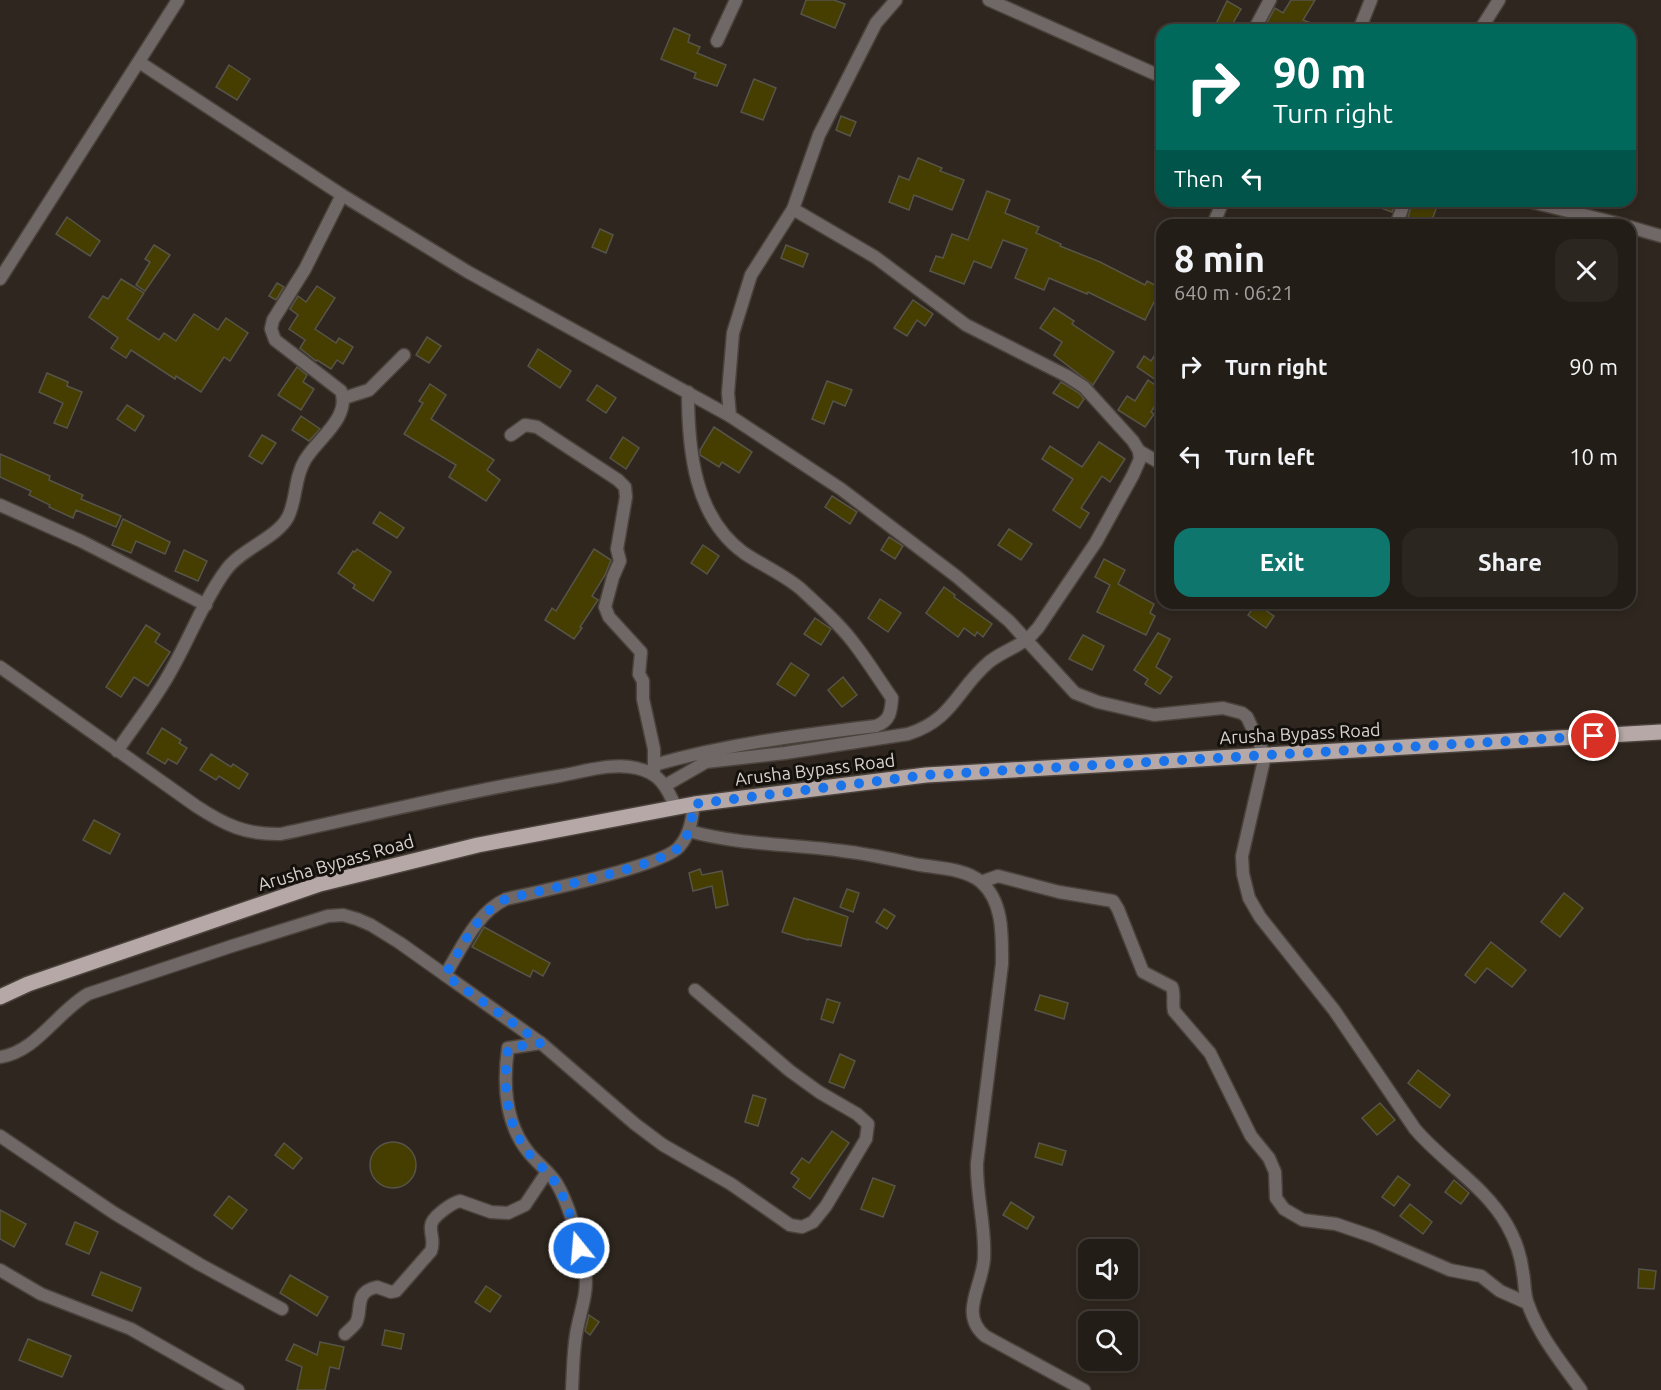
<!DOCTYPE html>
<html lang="en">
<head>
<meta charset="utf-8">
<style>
  :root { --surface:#231d17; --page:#2b2620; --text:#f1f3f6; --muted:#a3a2a1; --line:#403b36; --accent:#0f766e }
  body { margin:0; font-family:Ubuntu,sans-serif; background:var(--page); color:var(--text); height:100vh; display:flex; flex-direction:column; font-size:22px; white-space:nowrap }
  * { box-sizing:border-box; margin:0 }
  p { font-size:20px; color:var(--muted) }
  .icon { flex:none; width:33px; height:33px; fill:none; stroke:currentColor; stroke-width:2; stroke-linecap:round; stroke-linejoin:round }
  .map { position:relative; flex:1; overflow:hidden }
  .details { position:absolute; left:1156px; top:219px; width:480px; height:390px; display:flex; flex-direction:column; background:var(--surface); border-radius:18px; box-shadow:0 3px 9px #0003,0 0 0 2px var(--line) }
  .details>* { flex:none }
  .banner { position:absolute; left:1156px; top:24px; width:480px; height:183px; border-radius:18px; box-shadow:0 3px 9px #0003,0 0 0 2px var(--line); background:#00695c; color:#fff; overflow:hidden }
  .buttons { position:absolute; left:1078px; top:1239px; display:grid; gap:12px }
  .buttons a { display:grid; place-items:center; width:60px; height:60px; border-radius:12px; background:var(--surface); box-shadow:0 3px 9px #0003,0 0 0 2px var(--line); font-size:30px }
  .pin { position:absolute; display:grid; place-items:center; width:51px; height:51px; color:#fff; margin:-26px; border:3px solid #fff; border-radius:50%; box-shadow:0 2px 6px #0007 }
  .me { position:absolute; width:66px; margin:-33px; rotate:343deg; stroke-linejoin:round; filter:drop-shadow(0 0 4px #0008) }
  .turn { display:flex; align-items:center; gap:21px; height:126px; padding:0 18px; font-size:27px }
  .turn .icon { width:78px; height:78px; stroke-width:2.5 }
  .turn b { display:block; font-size:42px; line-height:51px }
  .then { display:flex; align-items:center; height:57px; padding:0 18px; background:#0003; gap:12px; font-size:22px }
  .round { display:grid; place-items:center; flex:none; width:63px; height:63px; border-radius:18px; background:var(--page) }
  .overview { display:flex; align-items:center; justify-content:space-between; height:102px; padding:0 18px }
  h1 { font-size:36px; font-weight:600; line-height:45px }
  .action { display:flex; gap:12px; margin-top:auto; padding:12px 18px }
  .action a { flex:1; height:69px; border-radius:18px; background:var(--accent); color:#fff; font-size:24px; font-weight:600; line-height:69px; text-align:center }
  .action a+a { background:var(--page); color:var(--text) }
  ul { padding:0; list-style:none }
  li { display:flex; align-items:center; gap:18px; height:90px; padding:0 18px }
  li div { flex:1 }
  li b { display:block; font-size:22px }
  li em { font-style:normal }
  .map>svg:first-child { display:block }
</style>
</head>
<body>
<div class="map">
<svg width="1661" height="1390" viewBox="0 0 1661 1390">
  <rect width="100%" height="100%" fill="#2f271f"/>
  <g fill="#463d00" stroke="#565449" stroke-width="1.5">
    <polygon points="806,0 834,0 845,4 835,28 801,14"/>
    <polygon points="1291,0 1315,0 1303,20 1324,28 1324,30 1263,30 1275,8 1283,13"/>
    <polygon points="1227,1 1241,9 1229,30 1213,30"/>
    <polygon points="674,28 690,35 688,42 700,47 697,53 726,65 717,86 694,78 696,73 661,59"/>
    <polygon points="229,65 250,79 237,100 216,87"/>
    <polygon points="754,79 776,88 763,120 741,112"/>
    <polygon points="841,116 856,122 850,136 836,130"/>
    <polygon points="918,158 942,168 940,171 964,180 952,210 914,195 909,210 889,202 899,176 909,180"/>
    <polygon points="987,191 1010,200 1005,213 1039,227 1036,233 1061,244 1060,246 1100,262 1145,285 1147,281 1161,288 1145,320 1088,292 1087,294 1049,278 1044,290 1015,278 1027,249 1003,240 991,268 974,261 964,284 930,271 936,256 943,258 952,234 968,240"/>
    <polygon points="1368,201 1396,201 1392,212 1367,203"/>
    <polygon points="1413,201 1431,201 1438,204 1430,225 1408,217"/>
    <polygon points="67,217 100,241 90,256 56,234"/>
    <polygon points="600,229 613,235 606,253 592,247"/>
    <polygon points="154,245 170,255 145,291 136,285 150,262 145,259"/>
    <polygon points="786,245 808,254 803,267 781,258"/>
    <polygon points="121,279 144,293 127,319 159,340 164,333 176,341 194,314 218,330 226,318 248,333 230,361 224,357 201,392 176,376 175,379 131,350 126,358 111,348 118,338 89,317 103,296 108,299"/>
    <polygon points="277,283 284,287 276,300 269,296"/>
    <polygon points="317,286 335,298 315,329 336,343 339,338 353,347 343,364 337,360 331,369 317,360 316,361 300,348 305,340 289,329 298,315 290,309 298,296 306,302"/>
    <polygon points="913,300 933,314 925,326 917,320 907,336 894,328"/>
    <polygon points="1054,308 1074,321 1072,324 1114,352 1093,385 1054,355 1062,342 1040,328"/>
    <polygon points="427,337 441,346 429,363 416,355"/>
    <polygon points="1162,344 1162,370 1156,380 1137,367 1144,356 1151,361"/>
    <polygon points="538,349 571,371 560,388 528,366"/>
    <polygon points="297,367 307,375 303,382 314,389 301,410 278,395"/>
    <polygon points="47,373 68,382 67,386 82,392 67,428 54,423 63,403 39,392"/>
    <polygon points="1148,380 1162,390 1162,394 1151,412 1154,414 1145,427 1118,410 1127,396 1135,401"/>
    <polygon points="827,381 852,390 845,406 833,401 824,424 812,419"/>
    <polygon points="1061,382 1079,393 1084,399 1078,408 1053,393"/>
    <polygon points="430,384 446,395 431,419 494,460 487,470 500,480 486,501 449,477 456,465 404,434 423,403 419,401"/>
    <polygon points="597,385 616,398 606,413 587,400"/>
    <polygon points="127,405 144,416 135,431 117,419"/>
    <polygon points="301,416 320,429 309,441 292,430"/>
    <polygon points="714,427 752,452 739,473 722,462 719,467 700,455 700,450"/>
    <polygon points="262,435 276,443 262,464 249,456"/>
    <polygon points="623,437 639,448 626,469 610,458"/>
    <polygon points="1099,442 1125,459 1110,482 1102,476 1081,508 1089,513 1080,528 1053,510 1073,479 1042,459 1050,446 1082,467"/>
    <polygon points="0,454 50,476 49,480 83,495 81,499 121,516 116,527 76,510 73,518 49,507 50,505 29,495 31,491 0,477"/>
    <polygon points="832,496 857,512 850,524 825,507"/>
    <polygon points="380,512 404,528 397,538 373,523"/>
    <polygon points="123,519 170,542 165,554 136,541 131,553 112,545"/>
    <polygon points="1009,529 1032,544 1021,560 998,545"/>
    <polygon points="889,537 903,546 895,559 881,550"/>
    <polygon points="703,545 719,556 707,574 691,563"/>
    <polygon points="357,549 391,572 373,601 353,588 355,585 338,573 353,551 355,552"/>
    <polygon points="594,549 611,560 605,575 592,596 598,600 580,627 582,628 574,639 545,620 552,608 556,611"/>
    <polygon points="184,550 207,561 198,581 175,571"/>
    <polygon points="1104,559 1125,570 1118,584 1154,604 1150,613 1155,616 1146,635 1097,612 1110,585 1095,577"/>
    <polygon points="944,587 955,595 954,597 992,624 983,637 977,632 975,636 964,628 958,637 926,613"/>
    <polygon points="880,599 901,613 888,632 868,618"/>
    <polygon points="1256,604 1274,616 1266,628 1248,615"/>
    <polygon points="815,618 831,629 821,645 804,634"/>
    <polygon points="146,625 160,634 155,642 170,652 148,686 134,677 121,697 106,687"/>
    <polygon points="1158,633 1170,639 1156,667 1172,677 1160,694 1145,684 1148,679 1134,670"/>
    <polygon points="1083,635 1104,646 1092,670 1069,659"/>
    <polygon points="791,663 809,675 795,696 777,684"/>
    <polygon points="843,677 857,695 842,707 828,690"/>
    <polygon points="162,728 181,740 179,743 187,748 177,764 168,759 165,764 147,753"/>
    <polygon points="211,754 231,767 233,764 248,774 239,789 219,776 216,780 200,770"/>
    <polygon points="94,820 120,834 110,854 83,840"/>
    <polygon points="700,869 702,875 722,871 728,905 716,908 712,886 693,891 689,873"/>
    <polygon points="847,889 859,893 853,912 840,907"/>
    <polygon points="1564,893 1583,908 1560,937 1541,922"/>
    <polygon points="794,898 848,917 841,946 808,939 808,940 782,932"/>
    <polygon points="884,909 895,916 887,929 876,922"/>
    <polygon points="484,927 550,963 543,976 533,970 530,977 472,947"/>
    <polygon points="1491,942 1526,970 1512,987 1487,968 1475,983 1465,975"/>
    <polygon points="1040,995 1068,1003 1064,1019 1035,1010"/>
    <polygon points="827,999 840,1003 833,1023 821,1019"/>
    <polygon points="840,1054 855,1061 844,1088 829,1082"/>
    <polygon points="1418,1070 1450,1095 1440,1108 1408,1083"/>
    <polygon points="753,1095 766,1099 758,1126 745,1122"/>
    <polygon points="1380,1103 1395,1120 1377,1135 1362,1118"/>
    <polygon points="832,1131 849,1143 810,1199 793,1187 799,1179 791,1173 802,1158 809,1163"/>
    <circle cx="393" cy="1165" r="23"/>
    <polygon points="284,1143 302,1158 293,1169 275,1155"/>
    <polygon points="1039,1143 1066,1151 1062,1165 1035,1157"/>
    <polygon points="1398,1176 1410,1185 1394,1206 1382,1197"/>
    <polygon points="873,1178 895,1186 883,1217 861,1209"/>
    <polygon points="1454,1180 1469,1193 1461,1204 1445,1192"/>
    <polygon points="229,1196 247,1210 232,1229 214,1215"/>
    <polygon points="1011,1202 1034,1217 1027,1229 1003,1215"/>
    <polygon points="1410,1204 1432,1222 1423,1234 1400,1216"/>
    <polygon points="0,1210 26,1224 14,1247 0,1239"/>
    <polygon points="75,1222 98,1232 89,1254 66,1244"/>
    <polygon points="1639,1269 1656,1271 1654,1289 1638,1288"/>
    <polygon points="101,1272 141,1288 132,1311 92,1295"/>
    <polygon points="290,1275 328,1297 317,1316 280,1293"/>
    <polygon points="486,1286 501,1296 490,1312 475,1302"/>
    <polygon points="589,1315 599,1322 590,1335 585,1331"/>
    <polygon points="385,1330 404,1334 401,1349 382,1345"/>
    <polygon points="28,1339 71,1356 62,1377 19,1360"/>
    <polygon points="320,1342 344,1347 339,1369 330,1367 325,1390 297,1390 302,1367 286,1360 294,1344 317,1355"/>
  </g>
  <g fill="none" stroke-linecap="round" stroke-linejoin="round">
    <defs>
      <g id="street">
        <polyline points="989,0 1162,77"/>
        <polyline points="1254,30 1270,0"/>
        <polyline points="1359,30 1371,0"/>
        <polyline points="1480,30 1499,0"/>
        <polyline points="717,41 736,0"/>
        <path d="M139 62 342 195 468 272 730 416 841 489 956 576 1009 621 1075 693 1098 702 1154 715 1223 708 1242 713 1247 717 1265 756 1242 856 1243 874 1249 898 1260 917 1334 1010 1415 1129C1444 1163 1485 1186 1507 1225 1515 1239 1521 1256 1523 1273 1525 1283 1524 1294 1528 1304 1539 1336 1562 1363 1581 1390"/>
        <polyline points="1528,201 1624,225"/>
        <polyline points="1213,225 1223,201"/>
        <polyline points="1396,225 1405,201"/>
        <polyline points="1630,227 1661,236"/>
        <polyline points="0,279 178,0"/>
        <polyline points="344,398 369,390 404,355"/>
        <polyline points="730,416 728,393 733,333 751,275 793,209 819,135 876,23 896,0"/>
        <polyline points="511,435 525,425 537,427 618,480 625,487 626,497 617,549 620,561 613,577 605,607 609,617 641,652 639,674 643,681 643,699 654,749 654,771"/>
        <polyline points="1139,451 1162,464"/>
        <polyline points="0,505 81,541 206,605"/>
        <path d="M0 667 196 806C225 825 246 835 281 834 374 814 466 791 559 776 583 772 612 762 636 768 660 773 667 787 676 808"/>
        <path d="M117 751C136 723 158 696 173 667 191 635 204 600 226 570 241 549 277 538 288 517 297 499 294 478 305 460 317 439 351 418 341 391L275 340 271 329 273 320 305 269 342 195"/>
        <path d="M654 765C727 744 801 735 876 726 890 721 891 712 892 698 880 681 869 663 856 646 841 625 820 607 802 590 785 575 763 566 744 553 694 517 688 449 688 392"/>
        <path d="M666 785 706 762 785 753 908 734C953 720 957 689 989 662 1007 648 1023 647 1038 628L1096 542 1133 475 1140 459 1139 451 1133 441 1084 387 1067 376 966 325 875 257 793 209"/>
        <path d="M689 831C739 845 792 844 843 851 869 854 895 860 920 865 939 868 966 869 981 882 1004 902 1002 937 1002 964L977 1163C976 1195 986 1227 984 1259 982 1287 959 1314 985 1336L1084 1390"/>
        <path d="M981 882 998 876 1059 892 1113 901 1118 909 1143 972 1172 987C1175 995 1172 1002 1174 1011L1210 1053 1251 1136 1269 1158 1275 1172 1276 1198 1284 1209 1303 1220 1336 1224 1374 1237 1450 1270 1481 1276 1500 1291 1527 1303"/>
        <path d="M445 975C462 948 476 913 506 899 537 892 663 866 679 847 690 835 692 819 694 804"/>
        <path d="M541 1043 508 1048C503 1084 505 1124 529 1153 538 1164 550 1172 557 1184 570 1206 580 1247 585 1272 589 1292 579 1314 576 1335 573 1353 573 1372 572 1390"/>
        <path d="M0 1057C36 1052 57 1012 88 994L232 946 328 916 343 915 357 919 371 925 400 943 541 1043 635 1124 663 1145 731 1184 790 1225 802 1227 813 1222 826 1206 866 1139 868 1124 857 1114 819 1092 790 1071 695 990"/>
        <polyline points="0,1136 114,1213 199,1264 282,1309"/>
        <polyline points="0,1270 41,1294 131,1329 238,1390"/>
        <path d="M345 1334C348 1331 353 1327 356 1323 363 1310 353 1292 377 1287L391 1292 396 1291 431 1251C435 1241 430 1235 431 1226 431 1217 452 1203 460 1201L491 1212 508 1213 525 1205 547 1172"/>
      </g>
      <polyline id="primary" points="0,997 28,984 320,884 478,845 694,804 926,775 1661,732"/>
    </defs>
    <use href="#street" stroke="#4a423b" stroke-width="15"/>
    <use href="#primary" stroke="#4a423b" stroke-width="18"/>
    <use href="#street" stroke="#6f6867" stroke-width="12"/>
    <use href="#primary" stroke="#b5a8a6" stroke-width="15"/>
  </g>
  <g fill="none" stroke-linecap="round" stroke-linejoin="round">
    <path stroke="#1a73e8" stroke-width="10" stroke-dasharray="0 18" d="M579 1248C573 1226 568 1201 555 1182 547 1171 535 1162 527 1151 505 1121 503 1084 508 1048L541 1043 445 975C462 948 476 913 506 899 538 891 662 866 679 847 691 835 691 819 694 804L926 775 1594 736"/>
  </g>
  <g text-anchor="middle" stroke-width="6" stroke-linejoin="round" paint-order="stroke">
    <g font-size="18" fill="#d8d2ce" stroke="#14110d">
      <text transform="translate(1300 734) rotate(-3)" y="6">Arusha Bypass Road</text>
      <text transform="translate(815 770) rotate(-7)" y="6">Arusha Bypass Road</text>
      <text transform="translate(336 863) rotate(-16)" y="6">Arusha Bypass Road</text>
    </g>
  </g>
</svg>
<div class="buttons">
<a><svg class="icon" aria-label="sound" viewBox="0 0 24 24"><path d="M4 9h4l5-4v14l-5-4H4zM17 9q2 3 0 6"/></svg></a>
<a><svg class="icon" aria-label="search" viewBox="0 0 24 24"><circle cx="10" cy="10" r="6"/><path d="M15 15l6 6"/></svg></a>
</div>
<div class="pin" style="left:1594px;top:736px;background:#d93025"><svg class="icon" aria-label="arrive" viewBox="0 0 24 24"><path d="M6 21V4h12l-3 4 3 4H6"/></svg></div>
<svg class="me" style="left:579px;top:1248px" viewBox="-20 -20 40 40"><circle r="17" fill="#1a73e8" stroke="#fff" stroke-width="3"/><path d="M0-11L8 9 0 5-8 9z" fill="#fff"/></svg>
<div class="banner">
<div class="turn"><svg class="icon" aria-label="right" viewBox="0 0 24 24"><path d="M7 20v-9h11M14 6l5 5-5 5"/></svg><div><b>90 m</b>Turn right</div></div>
<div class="then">Then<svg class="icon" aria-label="left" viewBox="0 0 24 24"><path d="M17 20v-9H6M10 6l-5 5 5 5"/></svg></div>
</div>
<section class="details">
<div class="overview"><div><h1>8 min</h1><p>640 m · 06:21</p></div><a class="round"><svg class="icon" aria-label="close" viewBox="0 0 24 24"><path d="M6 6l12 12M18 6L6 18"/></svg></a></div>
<ul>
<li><svg class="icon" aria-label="right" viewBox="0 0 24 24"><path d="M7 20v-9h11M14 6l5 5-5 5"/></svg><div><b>Turn right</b></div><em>90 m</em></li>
<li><svg class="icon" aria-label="left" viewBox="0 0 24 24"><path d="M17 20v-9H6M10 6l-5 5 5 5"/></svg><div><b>Turn left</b></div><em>10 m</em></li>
</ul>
<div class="action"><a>Exit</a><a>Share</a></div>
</section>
</div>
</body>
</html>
